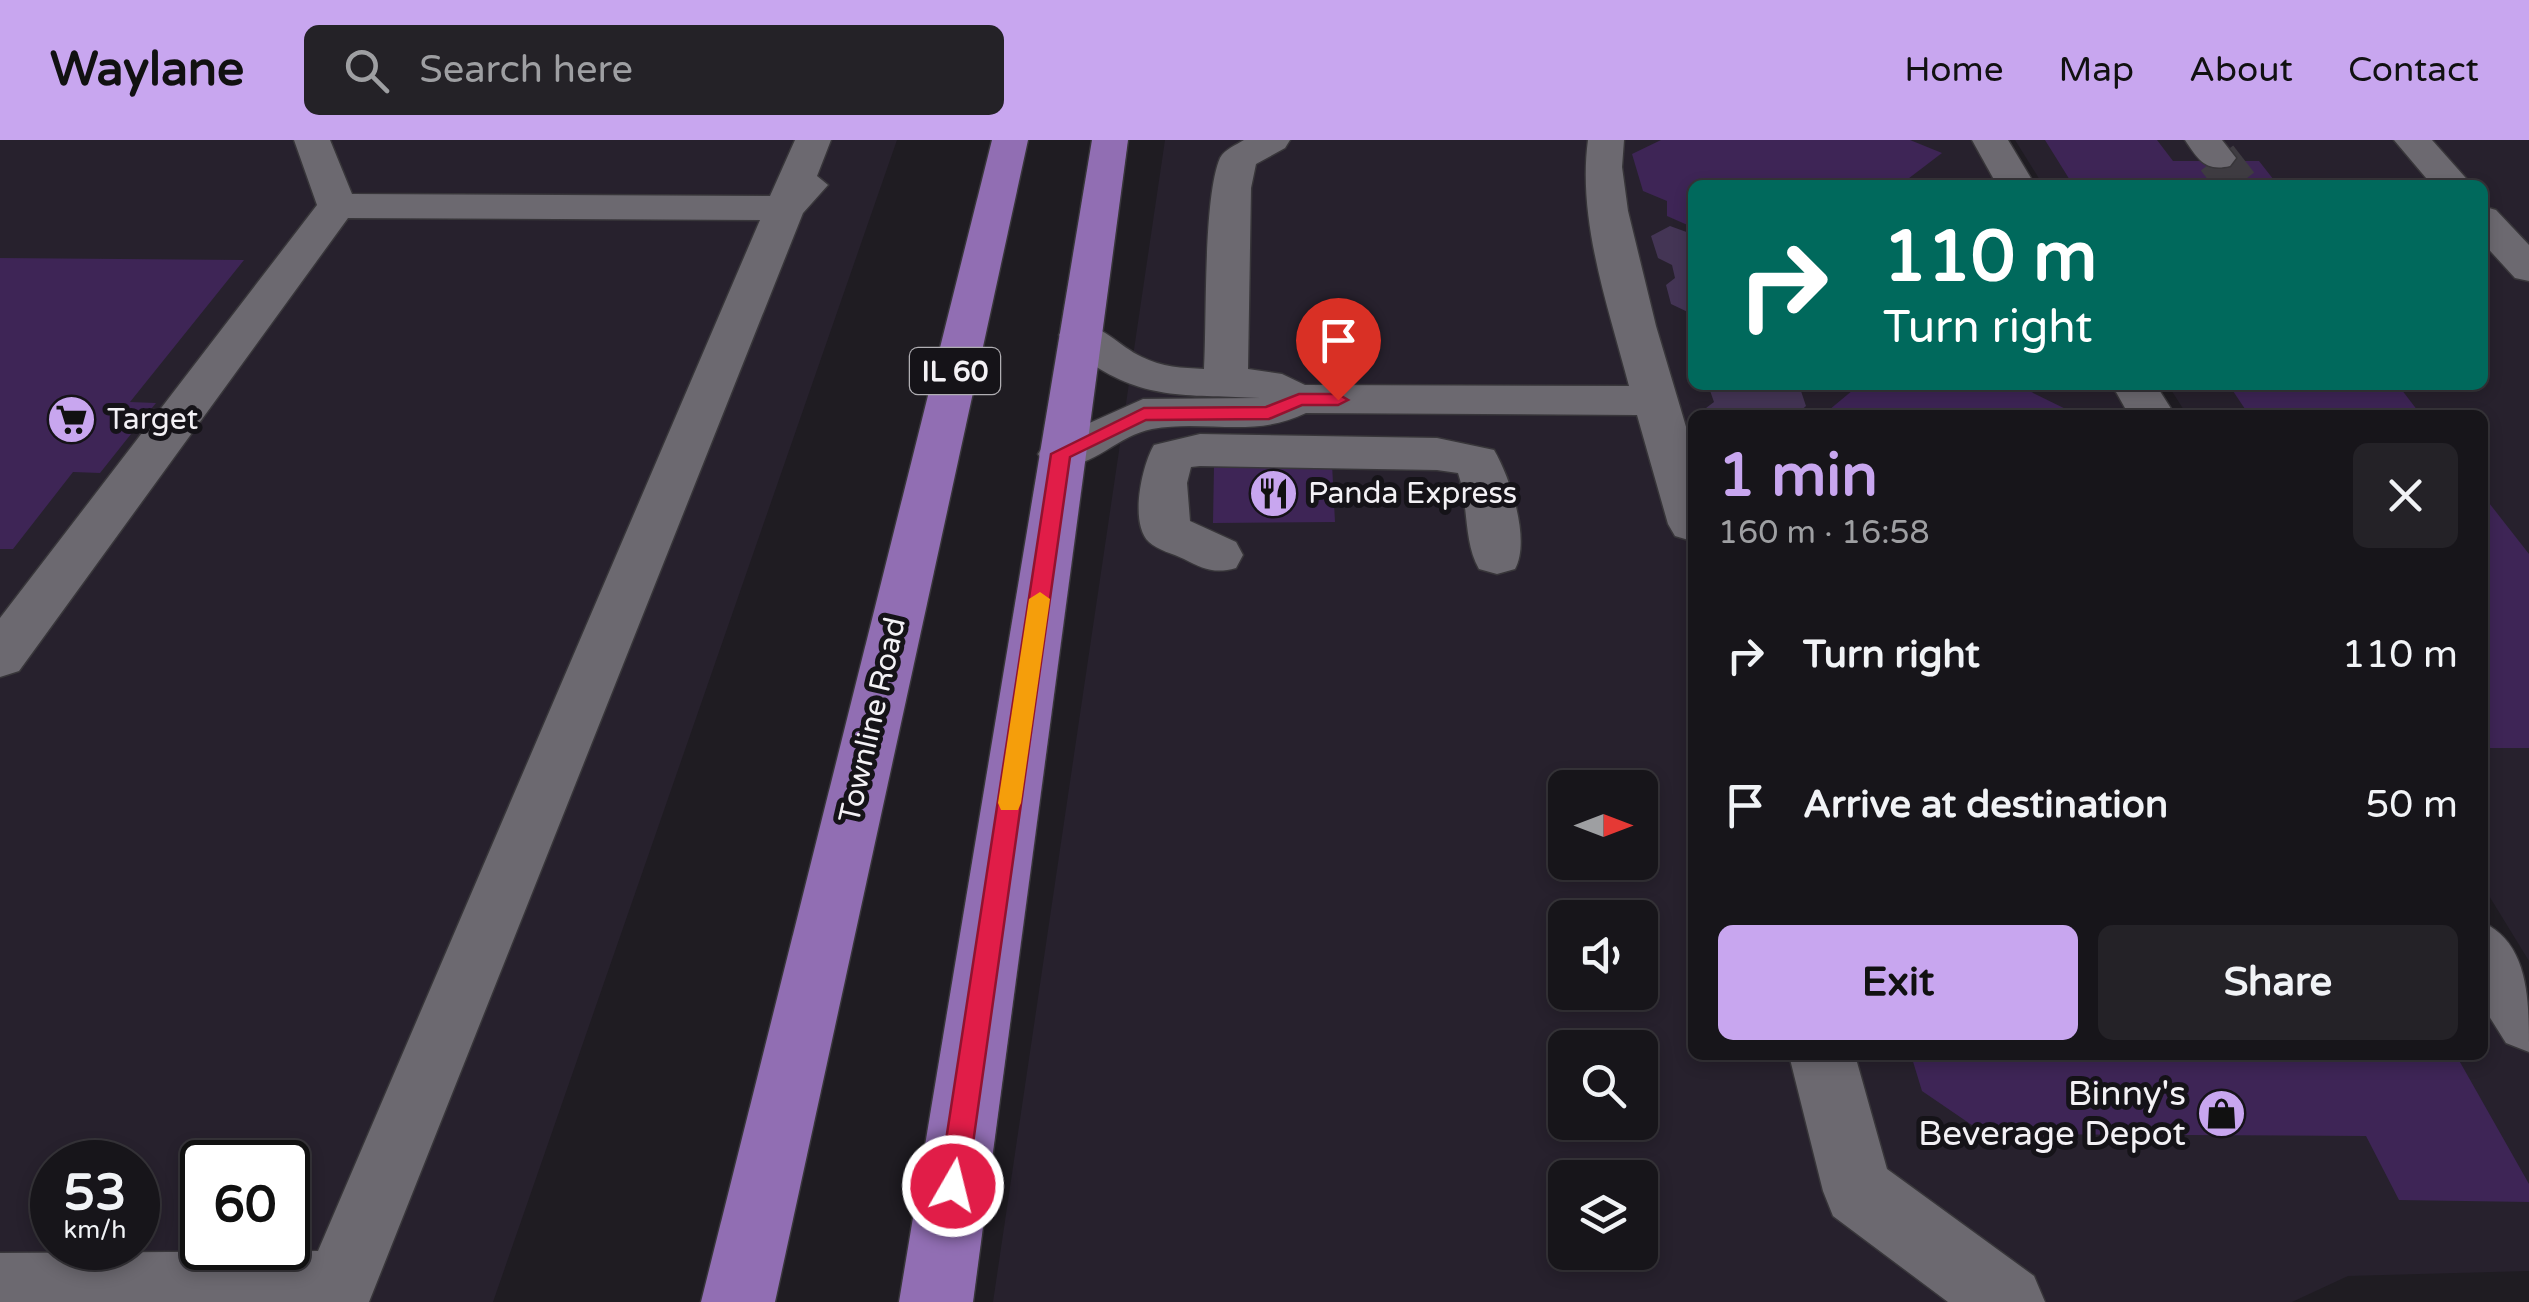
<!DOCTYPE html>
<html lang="en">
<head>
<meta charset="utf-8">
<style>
  :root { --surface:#17151a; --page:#242227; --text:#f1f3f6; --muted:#9e9fa2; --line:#363439; --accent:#c8a6ef }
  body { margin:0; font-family:"Varela Round",sans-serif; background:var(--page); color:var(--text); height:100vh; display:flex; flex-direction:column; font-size:38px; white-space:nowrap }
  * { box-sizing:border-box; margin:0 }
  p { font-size:32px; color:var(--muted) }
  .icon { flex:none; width:55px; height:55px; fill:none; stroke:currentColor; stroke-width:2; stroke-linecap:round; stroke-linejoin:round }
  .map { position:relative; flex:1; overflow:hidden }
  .drawer { position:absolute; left:1688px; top:270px; width:800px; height:650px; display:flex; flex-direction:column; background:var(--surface); border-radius:15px; box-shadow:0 5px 15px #0003,0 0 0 2px var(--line) }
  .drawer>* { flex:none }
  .top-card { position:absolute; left:1688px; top:40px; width:800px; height:210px; border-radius:15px; box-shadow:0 5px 15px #0003,0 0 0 2px var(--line); background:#00695c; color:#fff; overflow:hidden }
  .needle { width:65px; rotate:90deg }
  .controls { position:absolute; left:1548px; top:630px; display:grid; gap:20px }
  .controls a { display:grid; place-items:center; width:110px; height:110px; border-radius:15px; background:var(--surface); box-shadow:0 5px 15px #0003,0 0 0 2px var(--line); font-size:50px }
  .speed { position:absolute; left:30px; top:1000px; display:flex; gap:20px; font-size:50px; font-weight:700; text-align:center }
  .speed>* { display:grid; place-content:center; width:130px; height:130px; border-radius:50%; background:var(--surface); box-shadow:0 5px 15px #0003,0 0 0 2px var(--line); line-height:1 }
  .speed small { font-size:25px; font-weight:400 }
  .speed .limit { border:5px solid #111; border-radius:15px; background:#fff; color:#111 }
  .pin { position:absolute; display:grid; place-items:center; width:85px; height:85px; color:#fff; margin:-102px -42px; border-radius:50% 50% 50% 0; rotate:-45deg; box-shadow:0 0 10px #0007 }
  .pin .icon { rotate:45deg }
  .me { position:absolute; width:110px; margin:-55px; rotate:8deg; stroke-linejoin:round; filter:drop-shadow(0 0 8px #0008) }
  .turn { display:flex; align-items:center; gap:35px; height:210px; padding:0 30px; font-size:45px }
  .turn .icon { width:130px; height:130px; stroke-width:2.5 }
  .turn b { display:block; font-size:70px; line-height:85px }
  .round { display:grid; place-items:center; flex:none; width:105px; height:105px; border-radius:15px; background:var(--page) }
  .summary { display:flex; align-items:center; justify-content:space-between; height:170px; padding:0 30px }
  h1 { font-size:60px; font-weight:700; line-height:75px; color:var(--accent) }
  .button { display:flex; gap:20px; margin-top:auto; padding:20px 30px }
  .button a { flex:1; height:115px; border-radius:15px; background:var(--accent); color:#111; font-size:40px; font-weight:700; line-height:115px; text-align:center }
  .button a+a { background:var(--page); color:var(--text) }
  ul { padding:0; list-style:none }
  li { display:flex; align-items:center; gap:30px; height:150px; padding:0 30px }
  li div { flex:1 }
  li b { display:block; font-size:38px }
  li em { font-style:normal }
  header { display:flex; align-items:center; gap:60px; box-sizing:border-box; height:140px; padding:0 50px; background:var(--accent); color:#111 }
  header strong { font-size:48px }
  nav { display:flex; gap:55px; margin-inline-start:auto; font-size:35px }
  .search { width:700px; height:90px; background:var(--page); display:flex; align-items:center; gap:25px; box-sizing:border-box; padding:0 35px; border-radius:15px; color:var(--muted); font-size:38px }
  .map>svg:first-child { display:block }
</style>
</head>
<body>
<header>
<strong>Waylane</strong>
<div class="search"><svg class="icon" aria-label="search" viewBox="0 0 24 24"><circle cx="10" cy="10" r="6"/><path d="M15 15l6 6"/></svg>Search here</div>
<nav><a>Home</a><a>Map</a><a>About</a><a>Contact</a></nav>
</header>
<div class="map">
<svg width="2529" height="1162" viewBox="0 0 2529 1162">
  <rect width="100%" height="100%" fill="#1f1c22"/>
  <g fill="#27212d" fill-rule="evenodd">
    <path d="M0 0H897L493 1162H0ZM52 1022H138V1108H52ZM202 1022H288V1108H202Z"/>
    <path d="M1165 0H1999L2026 45H1692V245H2145L2163 275H1692V915H2482L2483 811 2529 889V1131L2348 1136 2292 1162H993ZM1565 648H1640V722H1565ZM1565 778H1640V852H1565ZM1565 908H1640V982H1565ZM1565 1038H1640V1112H1565Z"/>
    <polygon points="2015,0 2529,0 2529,821 2483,746 2482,275 2187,275 2168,245 2482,245 2482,45 2043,45"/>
  </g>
  <g fill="#443555">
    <polygon points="1670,86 1692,94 1692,174 1671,164 1666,145 1675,138 1672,125 1658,118 1651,96"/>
    <polygon points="1708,245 1794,245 1800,248 1806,266 1797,274 1704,275 1702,271 1714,262"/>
  </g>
  <g fill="#3e2556">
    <polygon points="1661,0 1910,0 1942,13 1900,45 1692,45 1692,87 1667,76 1667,61 1643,51 1632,14"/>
    <polygon points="2045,0 2157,0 2173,21 2259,21 2277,44 2073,45"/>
    <polygon points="0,118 244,120 130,262 156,263 131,294 100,333 73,332 13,409 0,409"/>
    <polygon points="1859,245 2017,245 2078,275 1823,275"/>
    <polygon points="2229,245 2398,245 2421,275 2249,275"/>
    <polygon points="1332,324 1335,382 1213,383 1214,325"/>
    <polygon points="2482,354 2529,414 2529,608 2482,608"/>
    <polygon points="1911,915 2456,915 2529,1044 2529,1062 2399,1060 2366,996 1985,994 1922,951"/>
  </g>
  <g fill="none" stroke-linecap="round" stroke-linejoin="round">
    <polyline stroke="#3f3c42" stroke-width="41" stroke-dasharray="41 21" stroke-linecap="butt" points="2217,18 2238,45"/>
    <defs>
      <g id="minor">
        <polygon points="294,0 330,0 352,54 770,56 795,0 831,0 817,36 828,45 803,73 369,1162 0,1162 0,1113 318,1111 760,80 348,78 19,531 0,537 0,478 317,65"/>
        <path d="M1244 0H1290L1285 8 1256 24 1251 48 1248 229 1282 234 1305 245 1629 246C1609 169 1577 81 1588 0H1624L1622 27 1628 71 1656 186 1692 307V401L1675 396 1668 384 1637 275 1306 273C1252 299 1206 279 1152 289 1114 296 1086 337 1045 325L1038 314 1045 303 1143 259 1260 258C1193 254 1145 262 1088 221 1077 213 1066 206 1059 195L1065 186C1099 177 1114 204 1142 217 1162 227 1182 228 1204 229 1207 180 1203 58 1220 18 1225 9 1236 5 1244 0Z"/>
        <polygon points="1972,0 2008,0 2035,45 1997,45"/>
        <path d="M2185 0H2222L2236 18 2230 26C2205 32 2198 19 2185 0Z"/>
        <polygon points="2394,0 2432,0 2472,45 2432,45"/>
        <polygon points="2482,66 2496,70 2529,105 2529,141 2515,138 2482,102"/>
        <polygon points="2112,245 2156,245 2175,275 2129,275"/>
        <path d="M1200 294 1437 298 1494 310C1510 337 1531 400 1515 429L1497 434 1479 429C1463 401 1469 364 1458 333L1437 330 1200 326 1191 327 1187 343 1190 381 1236 402 1243 415 1236 428C1215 434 1203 429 1184 419 1174 414 1157 410 1149 402 1129 383 1142 325 1154 305Z"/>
        <path d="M2482 782C2529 803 2529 860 2529 912L2506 903 2482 865Z"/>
        <polygon points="1789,915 1855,915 1887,1029 2034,1136 2045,1162 1948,1162 1833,1076 1823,1051"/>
      </g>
      <g id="major">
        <polygon points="992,0 1028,0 775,1162 701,1162"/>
        <polygon points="1092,0 1128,0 973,1162 899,1162"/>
      </g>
    </defs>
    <use href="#minor" stroke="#38363a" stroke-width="3"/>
    <use href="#major" stroke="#38363a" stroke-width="3"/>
    <use href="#minor" fill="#6c6970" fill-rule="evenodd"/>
    <use href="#major" fill="#916eb3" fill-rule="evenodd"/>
  </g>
  <polygon fill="#e11d48" stroke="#92132f" stroke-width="2.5" points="1299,254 1338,254 1348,260 1338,265 1302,265 1269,279 1146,280 1070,317 967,1046 963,1056 953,1061 943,1056 939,1046 1051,314 1144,268 1266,267"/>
  <polygon fill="#f59e0b" points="1040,452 1050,459 1021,663 1018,670 1001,670 998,663 1029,459"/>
  <defs>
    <symbol id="supermarket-disc" viewBox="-11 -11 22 22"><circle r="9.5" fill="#c8a6ef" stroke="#151318"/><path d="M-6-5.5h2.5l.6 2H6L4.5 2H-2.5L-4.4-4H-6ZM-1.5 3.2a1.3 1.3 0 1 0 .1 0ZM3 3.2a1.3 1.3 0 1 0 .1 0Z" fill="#111"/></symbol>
    <symbol id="restaurant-disc" viewBox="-11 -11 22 22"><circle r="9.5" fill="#c8a6ef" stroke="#151318"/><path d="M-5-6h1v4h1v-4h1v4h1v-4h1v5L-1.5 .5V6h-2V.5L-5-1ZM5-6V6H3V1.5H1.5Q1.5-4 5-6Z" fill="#111"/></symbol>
    <symbol id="shop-disc" viewBox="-11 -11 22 22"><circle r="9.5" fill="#c8a6ef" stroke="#151318"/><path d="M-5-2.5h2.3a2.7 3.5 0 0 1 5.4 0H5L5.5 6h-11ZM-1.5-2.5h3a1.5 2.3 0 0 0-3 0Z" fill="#111"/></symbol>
  </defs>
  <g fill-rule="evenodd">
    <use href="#supermarket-disc" x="44" y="252" width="55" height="55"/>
    <use href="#restaurant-disc" x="1246" y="326" width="55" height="55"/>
    <use href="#shop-disc" x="2194" y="946" width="55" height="55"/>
  </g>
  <g text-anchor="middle" stroke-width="10" stroke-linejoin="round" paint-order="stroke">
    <rect fill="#151318" stroke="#b0aeb3" stroke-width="2.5" x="910" y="208" width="90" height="46" rx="8"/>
    <g font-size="28" font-weight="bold" fill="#f3f1f5">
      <text x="955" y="241">IL 60</text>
    </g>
    <g font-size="30" fill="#f3f1f5" stroke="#151318" text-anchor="start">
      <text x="107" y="289">Target</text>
      <text x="1308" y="363">Panda Express</text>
    </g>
    <g font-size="30" fill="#f3f1f5" stroke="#151318">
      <text transform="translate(872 580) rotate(-77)" y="10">Townline Road</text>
    </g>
    <g font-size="35" fill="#f3f1f5" stroke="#151318" text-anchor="end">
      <text x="2186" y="965">Binny's<tspan x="2186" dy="40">Beverage Depot</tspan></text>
    </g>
  </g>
</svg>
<div class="controls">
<a><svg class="needle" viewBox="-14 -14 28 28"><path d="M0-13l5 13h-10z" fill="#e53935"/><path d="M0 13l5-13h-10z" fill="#9e9fa2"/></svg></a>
<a><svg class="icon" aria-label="sound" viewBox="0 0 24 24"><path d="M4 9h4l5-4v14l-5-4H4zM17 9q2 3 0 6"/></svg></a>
<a><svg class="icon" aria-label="search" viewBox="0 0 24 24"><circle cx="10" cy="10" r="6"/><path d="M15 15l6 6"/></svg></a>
<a><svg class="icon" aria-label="layers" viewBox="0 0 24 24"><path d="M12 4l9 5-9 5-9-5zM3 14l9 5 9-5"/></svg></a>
</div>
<div class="speed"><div>53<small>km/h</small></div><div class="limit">60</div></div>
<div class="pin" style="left:1338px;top:260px;background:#d93025"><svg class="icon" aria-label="arrive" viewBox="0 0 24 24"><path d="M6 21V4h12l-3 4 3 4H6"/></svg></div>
<svg class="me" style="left:953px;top:1046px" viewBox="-20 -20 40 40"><circle r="17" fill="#e11d48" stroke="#fff" stroke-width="3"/><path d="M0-11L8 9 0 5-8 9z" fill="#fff"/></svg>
<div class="top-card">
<div class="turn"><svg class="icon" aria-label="right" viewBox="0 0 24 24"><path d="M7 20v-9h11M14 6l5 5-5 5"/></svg><div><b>110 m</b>Turn right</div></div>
</div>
<section class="drawer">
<div class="summary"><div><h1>1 min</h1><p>160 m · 16:58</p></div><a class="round"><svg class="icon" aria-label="close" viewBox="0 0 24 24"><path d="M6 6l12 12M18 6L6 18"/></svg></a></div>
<ul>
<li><svg class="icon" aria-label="right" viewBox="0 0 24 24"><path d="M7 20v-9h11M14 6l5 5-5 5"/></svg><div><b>Turn right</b></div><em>110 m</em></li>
<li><svg class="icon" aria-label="arrive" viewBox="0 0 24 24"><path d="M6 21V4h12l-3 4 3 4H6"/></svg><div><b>Arrive at destination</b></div><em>50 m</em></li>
</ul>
<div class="button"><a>Exit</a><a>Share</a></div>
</section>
</div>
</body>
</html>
